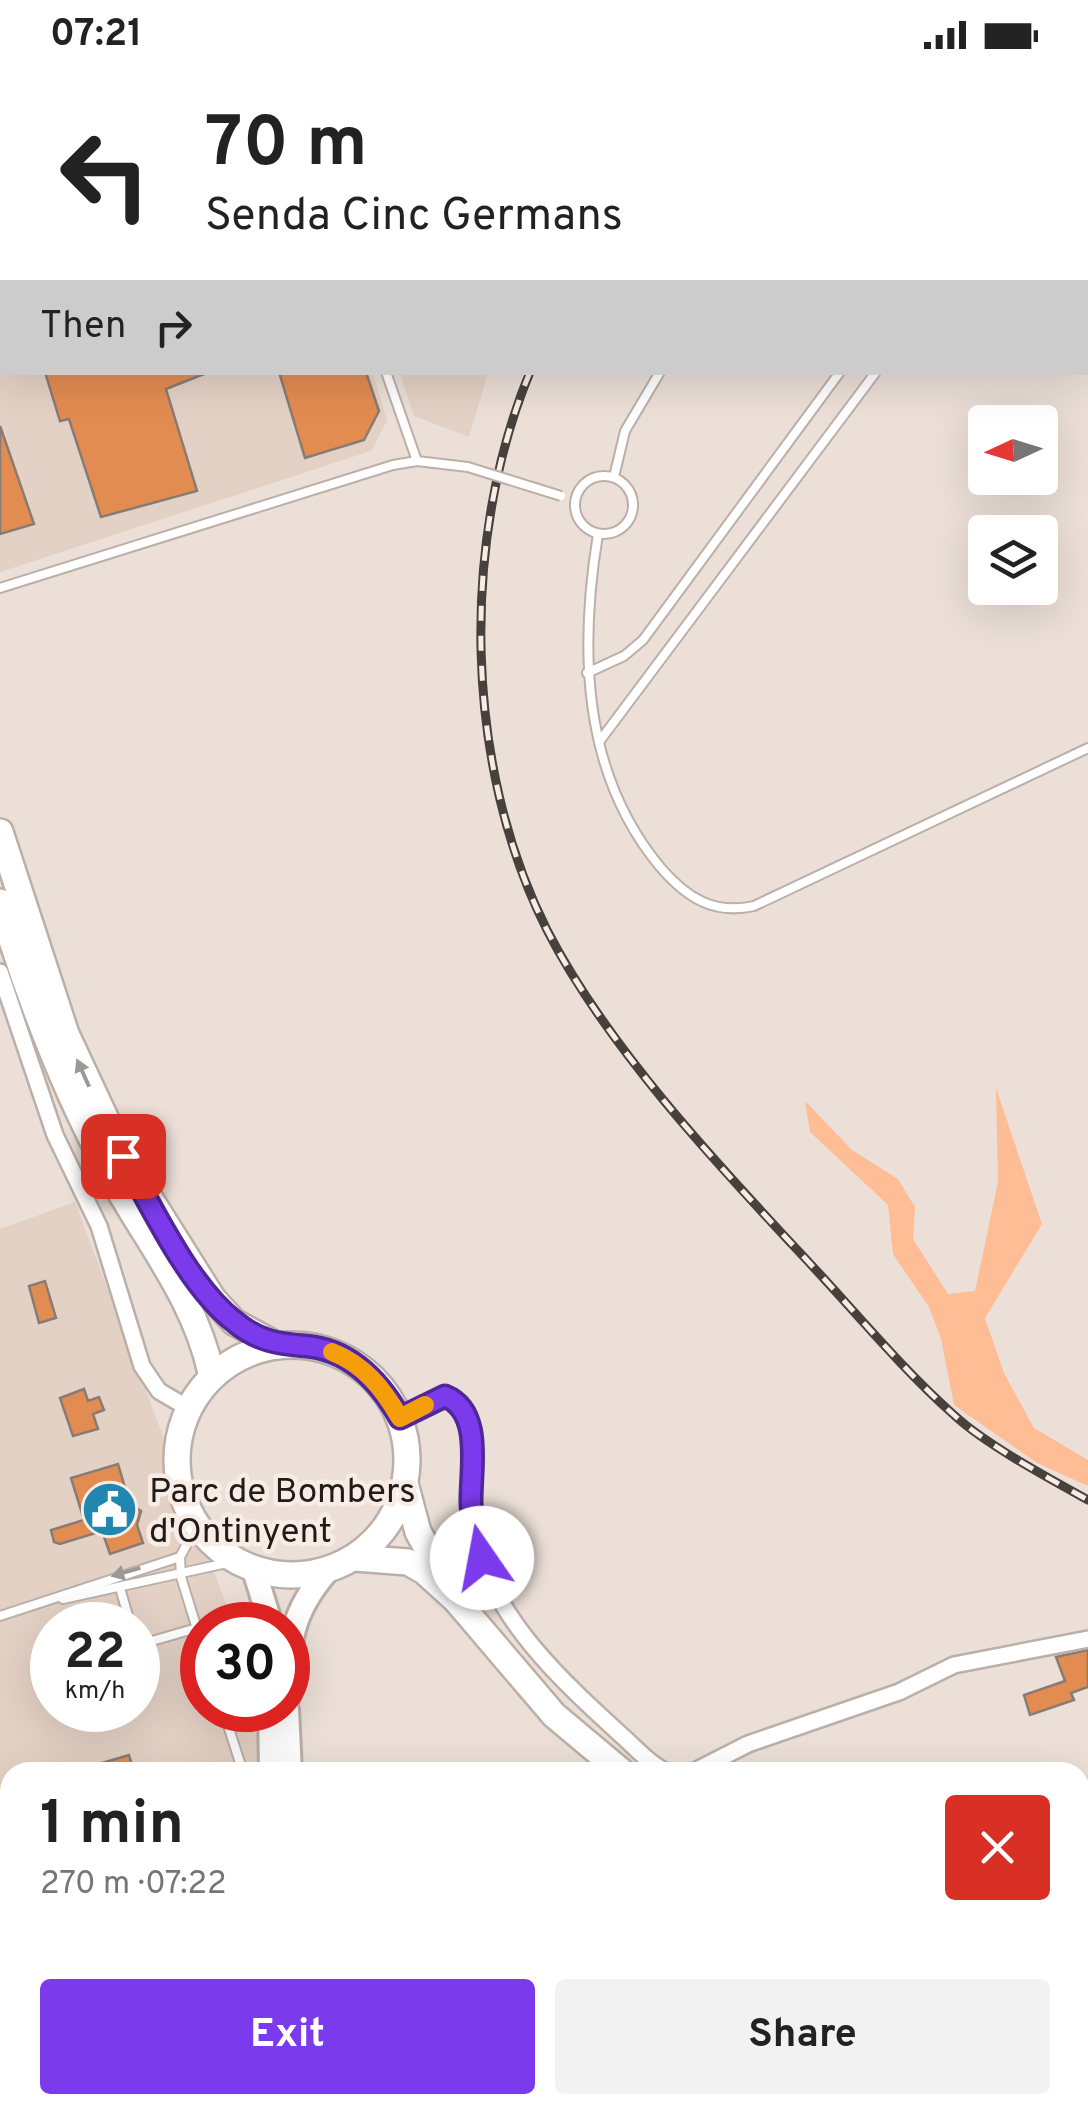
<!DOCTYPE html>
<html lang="en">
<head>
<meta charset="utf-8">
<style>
  :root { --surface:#fff; --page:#f2f2f2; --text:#222; --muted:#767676; --accent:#7c3aed }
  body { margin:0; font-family:Overpass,sans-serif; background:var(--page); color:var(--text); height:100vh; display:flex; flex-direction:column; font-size:38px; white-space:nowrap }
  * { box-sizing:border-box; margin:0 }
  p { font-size:32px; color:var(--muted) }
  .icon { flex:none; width:55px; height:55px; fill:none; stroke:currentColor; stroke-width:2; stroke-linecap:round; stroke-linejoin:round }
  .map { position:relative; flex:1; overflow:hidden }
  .details { position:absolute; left:0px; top:1692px; width:1090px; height:352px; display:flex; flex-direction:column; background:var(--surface); border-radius:30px 30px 0 0; box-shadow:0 10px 40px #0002 }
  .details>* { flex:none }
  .banner { position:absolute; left:0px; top:0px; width:1090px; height:305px; box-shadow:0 10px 40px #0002; background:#fff; color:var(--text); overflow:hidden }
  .needle { width:65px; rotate:266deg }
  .controls { position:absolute; left:968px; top:335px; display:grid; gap:20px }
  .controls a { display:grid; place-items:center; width:90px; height:90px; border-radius:10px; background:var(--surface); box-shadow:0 10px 40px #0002; font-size:50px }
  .speed { position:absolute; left:30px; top:1532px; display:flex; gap:20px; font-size:50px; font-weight:700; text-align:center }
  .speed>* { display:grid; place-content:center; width:130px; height:130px; border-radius:50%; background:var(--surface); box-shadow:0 10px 40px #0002; line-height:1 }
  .speed small { font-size:25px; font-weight:400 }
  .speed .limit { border:15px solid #d22; background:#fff; color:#111 }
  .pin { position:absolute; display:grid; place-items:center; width:85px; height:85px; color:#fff; margin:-42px; border-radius:20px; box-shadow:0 5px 15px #0006 }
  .me { position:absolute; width:110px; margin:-55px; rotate:348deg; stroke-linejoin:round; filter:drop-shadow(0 0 8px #0008) }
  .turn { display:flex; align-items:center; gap:35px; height:210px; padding:0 40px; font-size:45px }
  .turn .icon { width:130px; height:130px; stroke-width:2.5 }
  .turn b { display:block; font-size:70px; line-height:85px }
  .then { display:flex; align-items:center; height:95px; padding:0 40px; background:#0003; gap:20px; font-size:38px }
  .round { display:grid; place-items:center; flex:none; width:105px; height:105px; border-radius:10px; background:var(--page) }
  .summary { display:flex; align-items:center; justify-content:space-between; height:170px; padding:0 40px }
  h1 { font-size:60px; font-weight:700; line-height:75px }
  .button { display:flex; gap:20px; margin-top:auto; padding:20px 40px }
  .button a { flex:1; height:115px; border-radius:10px; background:var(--accent); color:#fff; font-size:40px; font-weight:700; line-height:115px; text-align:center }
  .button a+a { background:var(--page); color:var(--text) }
  .status { display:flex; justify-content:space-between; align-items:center; height:70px; padding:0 50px; background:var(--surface); direction:ltr }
  .status svg { height:28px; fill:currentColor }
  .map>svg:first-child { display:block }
</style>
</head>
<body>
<div class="status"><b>07:21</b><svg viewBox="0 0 49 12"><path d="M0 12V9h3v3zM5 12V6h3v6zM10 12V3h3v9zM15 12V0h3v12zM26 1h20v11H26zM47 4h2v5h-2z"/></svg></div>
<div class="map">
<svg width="1088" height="2044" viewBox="0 0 1088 2044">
  <rect width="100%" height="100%" fill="#ebdfd7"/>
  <g fill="#e4d1c5" fill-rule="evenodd">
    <polygon points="0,0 273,0 2,2 2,302 373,303 387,351 371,381 0,502"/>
    <polygon points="400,303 488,303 469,367 414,346"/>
    <path d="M75 1132 234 1555H202V1640H268L294 1702H10V2035H1071L1085 2044H0V1159ZM52 1555H138V1640H52Z"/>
  </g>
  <polygon fill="#febd94" points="996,1018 1042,1154 985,1248 1004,1303 1034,1358 1088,1390 1088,1416 1037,1393 954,1335 941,1269 929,1237 893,1184 888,1135 810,1062 805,1031 852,1080 898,1109 915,1137 913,1169 948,1224 975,1221 998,1112"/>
  <g fill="#e38c51" stroke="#877c75" stroke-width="2.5">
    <polygon points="45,302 209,302 166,319 197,421 101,447 69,349 60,351"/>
    <polygon points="279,302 366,302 379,341 364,370 305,388"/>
    <polygon points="0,356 34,454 0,464"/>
    <polygon points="45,1211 56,1248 39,1253 29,1216"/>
    <polygon points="84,1319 88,1331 99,1327 104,1340 93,1344 98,1359 73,1366 60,1328"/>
    <polygon points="118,1394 130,1434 141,1441 137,1455 143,1473 110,1484 102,1461 60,1474 54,1472 51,1460 84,1450 71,1408"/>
    <polygon points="1088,1580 1088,1617 1071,1623 1074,1630 1030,1645 1024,1625 1065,1611 1056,1587"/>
    <polygon points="129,1685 134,1702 82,1702 81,1699"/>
  </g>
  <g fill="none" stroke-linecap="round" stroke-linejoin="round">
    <defs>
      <g id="lane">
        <polyline points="291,0 291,2"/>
        <polyline points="836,2 838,0"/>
        <polyline points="1061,2 1063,0"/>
        <polyline points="0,254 2,253"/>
        <polyline points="386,302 417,391"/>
        <circle cx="604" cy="435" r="29"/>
        <polyline points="614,407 625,361 660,302"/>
        <path d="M598 464C579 580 582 704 661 798 687 828 714 845 754 836L1088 678"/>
        <polyline points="0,518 393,395 417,391 468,397"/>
        <polyline points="587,603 624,586 643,570 840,302"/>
        <polyline points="599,672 876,302"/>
        <polyline points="180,1487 181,1507 202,1575"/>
        <polyline points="120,1518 129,1549"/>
        <polyline points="63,1529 236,1491"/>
        <polyline points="0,1546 180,1487 197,1455"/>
        <polyline points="138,1575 197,1558"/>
        <polyline points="223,1640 243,1702"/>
        <polyline points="347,2035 350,2044"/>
        <polyline points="418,2035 420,2044"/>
      </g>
      <g id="street">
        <polyline points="0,902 55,1065 99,1156 142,1296 159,1321 188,1338"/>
        <path d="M400 1348 445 1326C487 1343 467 1431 476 1469 493 1548 562 1611 620 1664 635 1677 649 1694 667 1702"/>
        <polyline points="693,1702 748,1674 899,1622 954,1595 1088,1569"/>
      </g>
      <g id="secondary">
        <polyline points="254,1500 271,1555"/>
        <path d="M288 1627C289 1572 290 1544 327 1501"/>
        <polyline points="270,1640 271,1702"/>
        <polyline points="287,1640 290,1702"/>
        <polyline points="367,2035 370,2044"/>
        <polyline points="388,2035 391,2044"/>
      </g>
      <g id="primary">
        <polyline points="0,762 66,964 123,1086 213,1229 234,1252 278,1276"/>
        <path d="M0 832C28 925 62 1015 108 1100 144 1168 195 1227 211 1303"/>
        <circle cx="292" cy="1390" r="115"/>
        <polyline points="406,1417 418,1462 449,1516"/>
        <polyline points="355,1488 408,1492 424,1501 456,1530 554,1645 622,1702"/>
        <polyline points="1080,1999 1088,2005"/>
      </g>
    </defs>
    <use href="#lane" stroke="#bbb0a8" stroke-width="12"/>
    <use href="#street" stroke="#bbb0a8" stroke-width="20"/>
    <use href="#secondary" stroke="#bbb0a8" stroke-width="28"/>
    <use href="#primary" stroke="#bbb0a8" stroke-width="30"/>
    <use href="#lane" stroke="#fff" stroke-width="8"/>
    <use href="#street" stroke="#fff" stroke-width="15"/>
    <use href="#secondary" stroke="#fff" stroke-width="22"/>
    <use href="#primary" stroke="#fff" stroke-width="25"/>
    <defs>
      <g id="rail">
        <polyline points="704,2 705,0"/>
        <path d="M530 302C460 471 464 696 547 860 606 975 715 1092 803 1186 853 1239 900 1297 954 1345 985 1374 1050 1409 1088 1430"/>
      </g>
    </defs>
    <use href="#rail" stroke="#46413d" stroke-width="9"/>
    <use href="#rail" stroke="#f8ece4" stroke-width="5" stroke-dasharray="15" stroke-linecap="butt"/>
    <defs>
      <polyline id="lane-bridge" points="468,397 561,426"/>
    </defs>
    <use href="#lane-bridge" stroke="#bbb0a8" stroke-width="12" stroke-linecap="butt"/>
    <use href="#lane-bridge" stroke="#fff" stroke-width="8"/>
  </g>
  <defs><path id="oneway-solid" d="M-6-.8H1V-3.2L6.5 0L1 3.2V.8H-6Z" transform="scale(2.5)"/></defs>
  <g fill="#9b9998">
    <use href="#oneway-solid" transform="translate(83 1003) rotate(-114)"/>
    <use href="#oneway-solid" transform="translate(126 1502) rotate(164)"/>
  </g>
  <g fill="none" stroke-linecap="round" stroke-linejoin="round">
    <defs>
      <path id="route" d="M123 1086C152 1137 189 1217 235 1252 258 1271 278 1274 306 1276 351 1280 380 1312 400 1348L445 1326C484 1342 470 1401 471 1434 472 1453 476 1470 482 1488"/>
    </defs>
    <use href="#route" stroke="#51269a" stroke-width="25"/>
    <use href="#route" stroke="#7c3aed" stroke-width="18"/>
    <path stroke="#f59e0b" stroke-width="18" d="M332 1282C365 1295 383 1319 400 1348L425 1335"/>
  </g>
  <defs>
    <symbol id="civic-disc" viewBox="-11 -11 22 22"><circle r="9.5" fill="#2187b0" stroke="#f8ece4"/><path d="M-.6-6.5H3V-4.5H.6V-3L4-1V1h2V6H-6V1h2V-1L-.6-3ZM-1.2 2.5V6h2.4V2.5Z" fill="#fff"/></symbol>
  </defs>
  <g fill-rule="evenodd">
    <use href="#civic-disc" x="78" y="1408" width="63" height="63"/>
  </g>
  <g text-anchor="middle" stroke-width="9" stroke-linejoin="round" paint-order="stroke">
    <g font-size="35" fill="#201c19" stroke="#f8ece4" text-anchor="start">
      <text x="149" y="1432">Parc de Bombers<tspan x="149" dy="40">d'Ontinyent</tspan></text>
    </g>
  </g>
</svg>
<div class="controls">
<a><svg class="needle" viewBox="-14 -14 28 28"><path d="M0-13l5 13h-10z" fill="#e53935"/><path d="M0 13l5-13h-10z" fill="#767676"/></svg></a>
<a><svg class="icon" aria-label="layers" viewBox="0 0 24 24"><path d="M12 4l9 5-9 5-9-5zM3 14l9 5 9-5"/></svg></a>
</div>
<div class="speed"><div>22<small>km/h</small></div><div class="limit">30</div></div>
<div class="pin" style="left:123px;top:1086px;background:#d93025"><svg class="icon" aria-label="arrive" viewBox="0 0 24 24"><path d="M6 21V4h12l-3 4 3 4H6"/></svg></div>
<svg class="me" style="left:482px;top:1488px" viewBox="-20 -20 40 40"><circle r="19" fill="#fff"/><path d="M0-13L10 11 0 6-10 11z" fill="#7c3aed"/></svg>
<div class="banner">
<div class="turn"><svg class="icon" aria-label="left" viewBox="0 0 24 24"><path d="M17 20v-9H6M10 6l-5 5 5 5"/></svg><div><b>70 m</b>Senda Cinc Germans</div></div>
<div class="then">Then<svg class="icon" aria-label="right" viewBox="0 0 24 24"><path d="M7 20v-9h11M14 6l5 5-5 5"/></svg></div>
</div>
<section class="details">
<div class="summary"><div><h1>1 min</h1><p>270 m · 07:22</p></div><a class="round" style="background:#d93025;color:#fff"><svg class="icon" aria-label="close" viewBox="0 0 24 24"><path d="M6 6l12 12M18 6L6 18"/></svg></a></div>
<div class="button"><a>Exit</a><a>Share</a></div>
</section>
</div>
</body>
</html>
